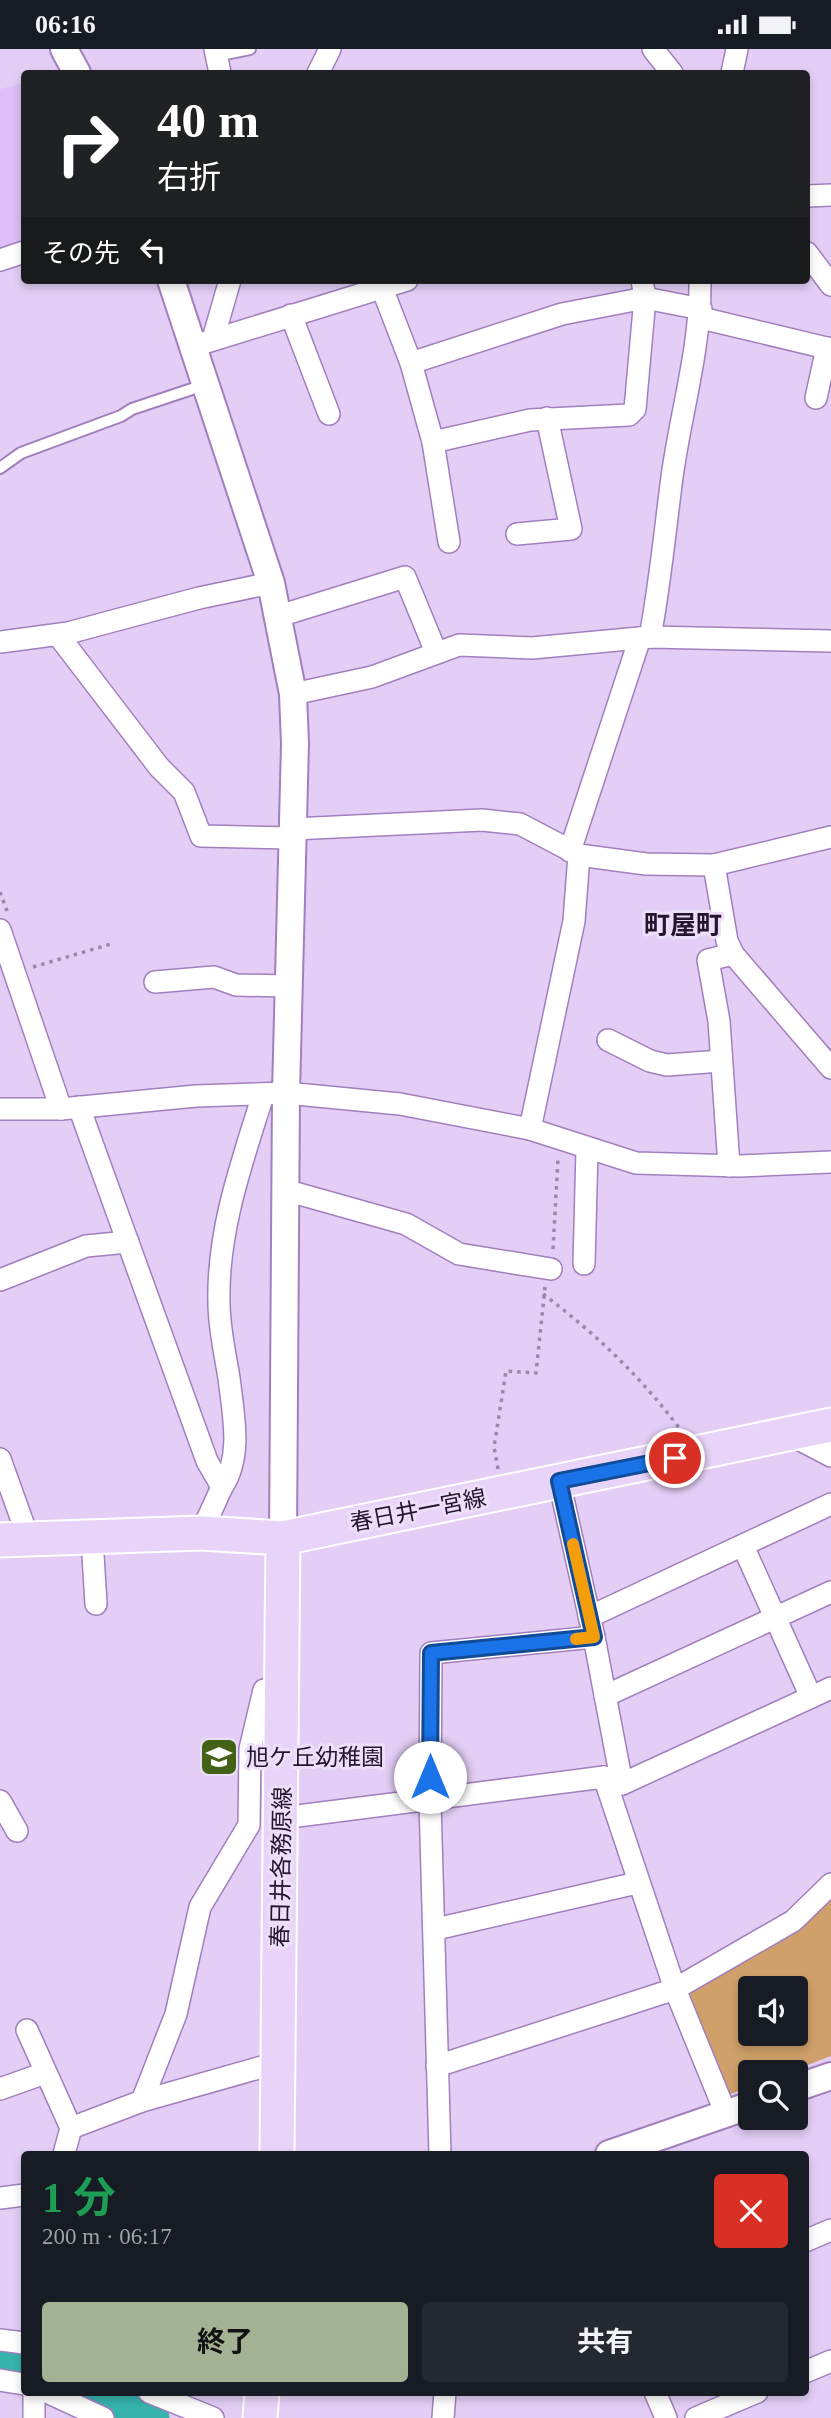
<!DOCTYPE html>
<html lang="ja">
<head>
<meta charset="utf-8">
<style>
  :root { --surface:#171b24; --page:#242831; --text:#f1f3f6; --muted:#9ea1a6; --accent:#a3b292 }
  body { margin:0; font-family:"Times New Roman","Noto Sans JP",serif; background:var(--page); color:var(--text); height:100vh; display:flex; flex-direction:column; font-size:26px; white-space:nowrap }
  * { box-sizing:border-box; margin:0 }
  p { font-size:23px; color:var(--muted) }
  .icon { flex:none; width:38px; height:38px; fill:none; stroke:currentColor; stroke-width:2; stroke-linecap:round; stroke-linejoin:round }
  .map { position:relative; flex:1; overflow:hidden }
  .sheet { position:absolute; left:21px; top:2102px; width:788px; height:245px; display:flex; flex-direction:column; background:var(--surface); border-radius:7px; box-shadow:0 4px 10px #0003 }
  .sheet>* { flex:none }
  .top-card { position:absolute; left:21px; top:21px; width:789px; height:214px; border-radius:7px; box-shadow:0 4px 10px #0003; background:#202124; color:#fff; overflow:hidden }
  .buttons { position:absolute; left:738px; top:1927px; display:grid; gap:14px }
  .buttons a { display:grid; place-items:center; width:70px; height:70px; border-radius:7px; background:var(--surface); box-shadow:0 4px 10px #0003; font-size:35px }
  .pin { position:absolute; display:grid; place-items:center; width:60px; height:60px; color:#fff; margin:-30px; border:4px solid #fff; border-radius:50%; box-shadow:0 2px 7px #0007 }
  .me { position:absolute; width:77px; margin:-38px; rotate:0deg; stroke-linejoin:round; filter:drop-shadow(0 0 5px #0008) }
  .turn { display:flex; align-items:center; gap:24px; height:147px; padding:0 21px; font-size:32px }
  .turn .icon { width:91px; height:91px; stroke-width:2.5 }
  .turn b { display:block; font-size:49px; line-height:60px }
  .then { display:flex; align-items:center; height:66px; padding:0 21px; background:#0003; gap:14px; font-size:26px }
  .round { display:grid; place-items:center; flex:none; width:74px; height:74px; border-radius:7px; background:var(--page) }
  .summary { display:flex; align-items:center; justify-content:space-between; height:119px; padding:0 21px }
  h1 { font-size:42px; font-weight:700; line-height:52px; color:#1e9e55 }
  .cta { display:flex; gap:14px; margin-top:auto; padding:14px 21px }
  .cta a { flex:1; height:80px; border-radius:7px; background:var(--accent); color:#111; font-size:28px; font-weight:700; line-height:80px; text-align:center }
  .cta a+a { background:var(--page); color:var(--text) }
  .status { display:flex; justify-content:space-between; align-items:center; height:49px; padding:0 35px; background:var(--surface); direction:ltr }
  .status svg { height:19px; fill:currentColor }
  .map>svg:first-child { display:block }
</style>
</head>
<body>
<div class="status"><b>06:16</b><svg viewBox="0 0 49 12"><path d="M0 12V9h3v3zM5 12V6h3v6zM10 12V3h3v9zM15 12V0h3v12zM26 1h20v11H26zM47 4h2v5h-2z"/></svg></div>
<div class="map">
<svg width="831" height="2369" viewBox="0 0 831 2369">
  <rect width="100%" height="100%" fill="#e4cef6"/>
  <polygon fill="#debef8" points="24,34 24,194 0,202 0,40"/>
  <path fill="#cfa06a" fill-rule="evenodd" d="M831 1844V2007L789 2023H751V2037L731 2045 724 2043 688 1950 692 1942ZM751 1939H796V1984H751Z"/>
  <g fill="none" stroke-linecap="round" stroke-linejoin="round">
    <g stroke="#37b4ad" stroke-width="33">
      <polyline points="0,2312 24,2315"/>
      <polyline points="99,2343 153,2369"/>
    </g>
    <defs>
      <g id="service">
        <polyline points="216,7 250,0"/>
        <polyline points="0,419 21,404 121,367 132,360 204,336"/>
      </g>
      <g id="minor">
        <polyline points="215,0 220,24"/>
        <polyline points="653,0 672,24"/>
        <polyline points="318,24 330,0"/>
        <polyline points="732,24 737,0"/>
        <polyline points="807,147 831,146"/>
        <polyline points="807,204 831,236"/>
        <polyline points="0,211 24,203"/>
        <polyline points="382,239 411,314 433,393 449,493"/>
        <polyline points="291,266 329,365"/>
        <polyline points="701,269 831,300"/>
        <polyline points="213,290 230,231"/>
        <polyline points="194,297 407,231"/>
        <polyline points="411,314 562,265 645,249 642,231"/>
        <polyline points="816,349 827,299"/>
        <polyline points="433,393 530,371 629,366 635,360 645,249 701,260"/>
        <polyline points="517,485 571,480 547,369"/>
        <polyline points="279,567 405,528 436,603"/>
        <polyline points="58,586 159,718 184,743 201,787 293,789"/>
        <path d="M650 588C660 535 665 482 672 428 681 362 701 298 700 231"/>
        <polyline points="0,593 68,584 199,549 271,534"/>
        <polyline points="293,645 372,628 459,596 532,599 650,588 831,592"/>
        <polyline points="293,780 482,771 520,775 579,806 646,815 714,816 831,788"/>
        <polyline points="570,802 640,589"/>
        <polyline points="714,816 727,892 733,905 831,1019"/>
        <polyline points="0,881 61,1060"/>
        <polyline points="155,933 214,928 236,936 289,937"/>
        <polyline points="608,991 650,1012 667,1016 721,1012"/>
        <polyline points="79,1058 207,1412 222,1438 201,1484"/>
        <polyline points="0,1060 61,1060 196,1047 286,1044 400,1055 530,1080 636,1114 739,1117 831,1113"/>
        <polyline points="530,1080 574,872 579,806"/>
        <polyline points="729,1117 719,972 708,911 733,905"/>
        <polyline points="285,1141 406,1175 459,1205 551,1220"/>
        <polyline points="584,1215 587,1100"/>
        <polyline points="0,1231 86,1197 128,1193"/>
        <polyline points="789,1385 831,1407"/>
        <polyline points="0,1410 29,1491"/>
        <polyline points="559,1432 594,1588 622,1735"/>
        <path d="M222 1438C243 1407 233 1364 229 1329 225 1304 219 1279 219 1254 217 1182 242 1113 263 1046"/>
        <polyline points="92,1490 96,1555"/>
        <polyline points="743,1497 811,1648"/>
        <polyline points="589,1568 831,1455"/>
        <polyline points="605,1647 831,1543"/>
        <polyline points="604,1728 675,1940 726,2065"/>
        <polyline points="0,1752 17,1782"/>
        <polyline points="282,1769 604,1728 622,1735 831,1639"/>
        <polyline points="436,1880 637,1834"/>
        <polyline points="27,1981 71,2079 64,2105"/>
        <polyline points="437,2017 675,1940 793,1872 831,1835"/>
        <polyline points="0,2040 45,2024"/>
        <polyline points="142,2052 176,1965 200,1858 249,1776 250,1700 264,1641"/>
        <polyline points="71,2079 142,2052 276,2014"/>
        <polyline points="440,2105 430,1753 431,1604 594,1588"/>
        <polyline points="0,2149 24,2146"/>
        <polyline points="805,2192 831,2181"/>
        <polyline points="0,2291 24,2294"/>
        <polyline points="805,2323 831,2312"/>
        <polyline points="0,2331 24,2335"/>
        <polyline points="47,2343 103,2369"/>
        <polyline points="149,2343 213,2369"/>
        <polyline points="655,2343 666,2369"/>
        <polyline points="34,2369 34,2343"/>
        <polyline points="443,2369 445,2343"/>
        <polyline points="696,2369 757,2343"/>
      </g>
      <g id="tertiary">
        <polyline points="64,0 77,24"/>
        <polyline points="171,231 271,534 293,645 295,695 286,1044 283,1489"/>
        <polyline points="796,2039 831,2027"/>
        <polyline points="609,2105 751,2056"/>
      </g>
      <g id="primary">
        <polyline points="0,1491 201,1484 283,1489 831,1376"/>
        <polyline points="277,2105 283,1489"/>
        <polyline points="260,2369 262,2343"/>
      </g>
    </defs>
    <use href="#service" stroke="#a27fbd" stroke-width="14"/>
    <use href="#minor" stroke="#a27fbd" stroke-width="24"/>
    <use href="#tertiary" stroke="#a27fbd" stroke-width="30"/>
    <use href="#primary" stroke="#fff" stroke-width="37"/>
    <g stroke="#9b88aa" stroke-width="3.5" stroke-dasharray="3.5 5" stroke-linecap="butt">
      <polyline points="0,843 7,862"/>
      <polyline points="33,918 111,895"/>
      <polyline points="553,1200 558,1110"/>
      <path d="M543 1245C596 1285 640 1327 680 1380"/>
      <polyline points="498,1420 494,1398 506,1322 536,1324 545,1238"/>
    </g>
    <use href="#service" stroke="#fff" stroke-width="10"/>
    <use href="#minor" stroke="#fff" stroke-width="21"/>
    <use href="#tertiary" stroke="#fff" stroke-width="26"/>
    <use href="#primary" stroke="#e8d4f8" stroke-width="33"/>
  </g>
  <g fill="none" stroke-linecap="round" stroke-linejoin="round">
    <defs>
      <polyline id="route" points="430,1728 431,1604 594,1588 559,1432 675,1409"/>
    </defs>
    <use href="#route" stroke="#114b97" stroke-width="18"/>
    <use href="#route" stroke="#1a73e8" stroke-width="12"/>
    <polyline stroke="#f59e0b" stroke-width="12" points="573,1495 594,1588 576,1590"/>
  </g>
  <defs>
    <symbol id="school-square" viewBox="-11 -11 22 22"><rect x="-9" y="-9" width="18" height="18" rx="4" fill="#436217" stroke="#eddffa"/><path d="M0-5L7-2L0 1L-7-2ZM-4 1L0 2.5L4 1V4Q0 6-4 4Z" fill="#fff"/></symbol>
  </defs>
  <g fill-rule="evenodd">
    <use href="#school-square" x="197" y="1686" width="44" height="44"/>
  </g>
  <g text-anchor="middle" stroke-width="6" stroke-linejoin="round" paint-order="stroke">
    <g font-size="23" fill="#24162e" stroke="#eddffa">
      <text transform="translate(418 1461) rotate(-11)" y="8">春日井一宮線</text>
      <text transform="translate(281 1818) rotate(-89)" y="8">春日井各務原線</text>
    </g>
    <g font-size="23" fill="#24162e" stroke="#eddffa" text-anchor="start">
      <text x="246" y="1716">旭ケ丘幼稚園</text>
    </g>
    <g font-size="26" font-weight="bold" fill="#24162e" stroke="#eddffa">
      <text x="683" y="885">町屋町</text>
    </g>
  </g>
</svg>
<div class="buttons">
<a><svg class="icon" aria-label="sound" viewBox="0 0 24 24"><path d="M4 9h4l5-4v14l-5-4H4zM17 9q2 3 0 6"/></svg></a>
<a><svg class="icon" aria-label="search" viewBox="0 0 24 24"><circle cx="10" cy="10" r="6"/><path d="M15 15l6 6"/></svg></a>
</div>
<div class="pin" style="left:675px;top:1409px;background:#d93025"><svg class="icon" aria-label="arrive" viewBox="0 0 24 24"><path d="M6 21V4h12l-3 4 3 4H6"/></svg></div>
<svg class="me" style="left:430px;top:1728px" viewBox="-20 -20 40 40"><circle r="19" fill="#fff"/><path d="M0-13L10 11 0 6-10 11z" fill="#1a73e8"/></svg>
<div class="top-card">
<div class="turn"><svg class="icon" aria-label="right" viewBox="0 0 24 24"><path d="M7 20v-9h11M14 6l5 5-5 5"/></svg><div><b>40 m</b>右折</div></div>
<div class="then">その先<svg class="icon" aria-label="left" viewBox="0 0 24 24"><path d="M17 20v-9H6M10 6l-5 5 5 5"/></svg></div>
</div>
<section class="sheet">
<div class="summary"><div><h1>1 分</h1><p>200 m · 06:17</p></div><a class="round" style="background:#d93025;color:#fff"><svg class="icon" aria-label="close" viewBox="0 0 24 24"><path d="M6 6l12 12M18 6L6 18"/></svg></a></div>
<div class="cta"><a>終了</a><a>共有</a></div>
</section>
</div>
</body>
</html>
